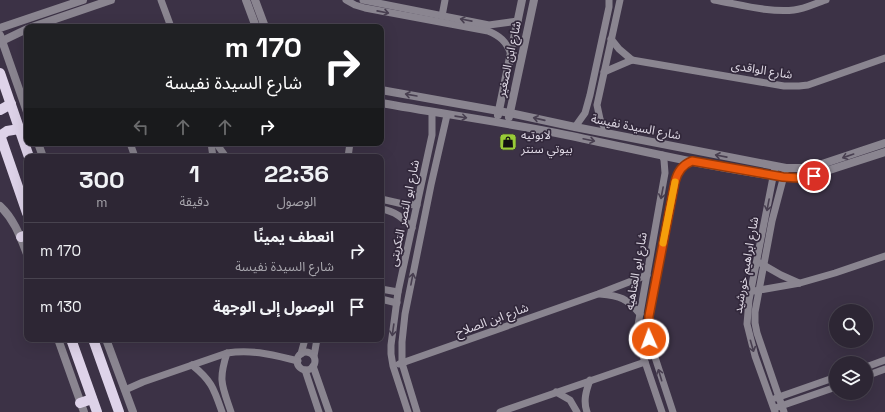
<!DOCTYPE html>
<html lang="ar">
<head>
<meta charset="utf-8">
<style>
  :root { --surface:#2d2634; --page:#393240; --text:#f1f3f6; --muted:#a7a5ac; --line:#48434f }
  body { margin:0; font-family:"Space Grotesk","Noto Sans Arabic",sans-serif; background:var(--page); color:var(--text); direction:rtl; height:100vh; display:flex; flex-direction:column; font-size:15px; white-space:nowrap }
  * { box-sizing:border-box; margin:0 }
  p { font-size:13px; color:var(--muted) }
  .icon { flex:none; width:22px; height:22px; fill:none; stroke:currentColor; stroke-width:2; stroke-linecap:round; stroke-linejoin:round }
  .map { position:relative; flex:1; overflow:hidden; direction:ltr }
  .sheet { position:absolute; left:24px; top:154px; width:360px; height:188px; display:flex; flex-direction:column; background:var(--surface); border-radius:8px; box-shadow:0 4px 16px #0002,0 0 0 1px var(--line); direction:rtl }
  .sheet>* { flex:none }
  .banner { position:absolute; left:24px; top:24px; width:360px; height:122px; border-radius:8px; box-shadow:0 4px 16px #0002,0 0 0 1px var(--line); direction:rtl; background:#202124; color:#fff; overflow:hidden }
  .controls { position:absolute; left:829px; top:304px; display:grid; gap:8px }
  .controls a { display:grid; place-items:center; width:44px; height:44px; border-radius:50%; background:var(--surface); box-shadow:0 4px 16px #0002,0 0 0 1px var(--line); font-size:20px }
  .pin { position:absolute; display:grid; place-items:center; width:34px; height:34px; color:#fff; margin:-17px; border:2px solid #fff; border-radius:50%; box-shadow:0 1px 4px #0007 }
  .me { position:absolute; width:44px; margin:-22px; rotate:358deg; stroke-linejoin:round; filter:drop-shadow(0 0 3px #0008) }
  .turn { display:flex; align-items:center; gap:14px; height:84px; padding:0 16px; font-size:18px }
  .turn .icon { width:52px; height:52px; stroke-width:2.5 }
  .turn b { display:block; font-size:28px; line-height:34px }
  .lanes { display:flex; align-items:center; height:38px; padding:0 16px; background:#0003; justify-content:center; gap:20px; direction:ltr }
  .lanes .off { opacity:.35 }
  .eta { display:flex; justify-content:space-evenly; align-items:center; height:68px; text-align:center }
  .eta b { font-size:24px; font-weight:600; line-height:28px }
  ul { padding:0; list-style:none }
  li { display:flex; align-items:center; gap:12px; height:56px; padding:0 16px; border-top:1px solid var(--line) }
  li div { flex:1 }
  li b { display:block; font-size:15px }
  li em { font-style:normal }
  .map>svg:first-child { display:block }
</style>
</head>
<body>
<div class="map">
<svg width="885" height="412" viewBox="0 0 885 412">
  <rect width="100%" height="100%" fill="#3c3246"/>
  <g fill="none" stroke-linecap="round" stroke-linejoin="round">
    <g stroke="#8a8590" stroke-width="7">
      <polyline points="161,0 171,27"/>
      <path d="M346 0 355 5 365 8 488 31C500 36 506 41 511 54"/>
      <polyline points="363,0 489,25 518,21"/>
      <path d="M714 0C738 4 770 13 794 10 805 9 816 3 826 0"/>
      <polyline points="442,16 445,0"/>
      <polyline points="611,39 619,49 632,60"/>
      <polyline points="604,72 632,60 784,86 799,86 808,85 885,58"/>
      <polyline points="575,127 585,113 590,95 609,7 609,0"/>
      <polyline points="607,133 600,119 597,105 620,0"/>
      <polyline points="130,143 135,157"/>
      <polyline points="211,143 213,157"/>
      <polyline points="216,143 226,157"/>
      <polyline points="662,155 664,160 665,173 638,325 640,347 662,412"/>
      <polyline points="348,157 350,143"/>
      <polyline points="775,167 749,300 747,324 755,356 775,412"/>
      <polyline points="381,199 403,204 417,205"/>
      <path d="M381 209C395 211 403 218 412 228"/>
      <polyline points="760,263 781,275 799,283"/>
      <polyline points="381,289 398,292"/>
      <polyline points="754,291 800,283 835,273 885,256"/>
      <path d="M600 294C620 296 627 298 640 314"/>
      <polyline points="381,299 397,303"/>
      <circle cx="306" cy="361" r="9"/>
      <path d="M227 353C218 381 222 385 231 412"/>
      <polyline points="301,354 305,339"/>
      <polyline points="314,356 317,339"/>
      <polyline points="399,364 598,294 647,275"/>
      <path d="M192 365C212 381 214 389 222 412"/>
      <polyline points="313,366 329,412"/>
      <polyline points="866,367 885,360"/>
      <polyline points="305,370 319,412"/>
      <polyline points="866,376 885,369"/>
      <path d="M125 390 143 382 227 353C253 349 273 355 298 361"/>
      <polyline points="556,392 570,400 577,412"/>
      <polyline points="776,398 836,377"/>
      <polyline points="778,407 836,387"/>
      <polyline points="408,412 393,366 391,354 391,345 398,292 432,135 432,112"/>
      <polyline points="417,412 402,363 402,342 405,314 431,185 447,115"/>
      <polyline points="500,412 645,362"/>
      <path d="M587 412C583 401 586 391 590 380"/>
      <polyline points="673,412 649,339 649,317 676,176 683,166 692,161"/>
      <polyline points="784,412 757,333 755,323 755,312 772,221 786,168"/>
    </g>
    <g stroke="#8a8590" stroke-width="8">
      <polyline points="246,0 256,27"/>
      <polyline points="255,0 265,27"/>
      <polyline points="32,27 111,0"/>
      <polyline points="0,28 83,0"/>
      <polyline points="0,35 27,112"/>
      <polyline points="2,41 27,29"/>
      <polyline points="381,90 510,113 575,127 786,168 808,168 816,166 885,143"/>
      <path d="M381 103C442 114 504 122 566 135 640 150 715 169 791 178H805L814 175 885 152"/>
      <polyline points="498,115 522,0"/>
      <polyline points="509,117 534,0"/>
      <polyline points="38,143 43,157"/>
      <path d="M0 206C14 219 20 236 27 254"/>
      <polyline points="58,339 84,412"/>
      <polyline points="106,339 133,412"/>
    </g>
    <g stroke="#ded3e9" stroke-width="10">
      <polyline points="0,73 29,157"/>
      <polyline points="0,110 11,104"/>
      <polyline points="0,135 27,213"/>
      <polyline points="0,136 7,131 19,129"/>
      <polyline points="21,237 27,235"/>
      <polyline points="71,339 97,412"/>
      <polyline points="93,339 119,412"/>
      <polyline points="80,403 92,399"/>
    </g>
  </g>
  <defs><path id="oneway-shaft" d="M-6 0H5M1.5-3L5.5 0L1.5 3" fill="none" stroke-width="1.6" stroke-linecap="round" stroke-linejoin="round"/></defs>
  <g stroke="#483f50">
    <use href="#oneway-shaft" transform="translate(383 12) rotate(11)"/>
    <use href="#oneway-shaft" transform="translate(466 20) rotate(-169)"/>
    <use href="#oneway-shaft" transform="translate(411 95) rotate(-170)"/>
    <use href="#oneway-shaft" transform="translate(461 117) rotate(8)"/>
    <use href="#oneway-shaft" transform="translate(539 119) rotate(-167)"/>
    <use href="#oneway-shaft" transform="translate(589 140) rotate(12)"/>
    <use href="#oneway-shaft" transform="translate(721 156) rotate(-169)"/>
    <use href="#oneway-shaft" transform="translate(848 156) rotate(161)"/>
    <use href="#oneway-shaft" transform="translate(662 193) rotate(101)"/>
    <use href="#oneway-shaft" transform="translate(768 205) rotate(101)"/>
    <use href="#oneway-shaft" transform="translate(412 279) rotate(-79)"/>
    <use href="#oneway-shaft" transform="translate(393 330) rotate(98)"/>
    <use href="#oneway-shaft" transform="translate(752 346) rotate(74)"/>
    <use href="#oneway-shaft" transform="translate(660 375) rotate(-107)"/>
  </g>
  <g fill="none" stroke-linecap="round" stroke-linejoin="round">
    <defs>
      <path id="route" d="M649 339V316L675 182C677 173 682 165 692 161L783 177 798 178 814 176"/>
    </defs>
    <use href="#route" stroke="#983908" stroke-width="10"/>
    <use href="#route" stroke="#ea580c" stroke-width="7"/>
    <polyline stroke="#f59e0b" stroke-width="7" points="663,243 675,182"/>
  </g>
  <defs>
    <symbol id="shop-square" viewBox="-11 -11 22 22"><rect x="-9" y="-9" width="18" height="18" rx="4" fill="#98cb37" stroke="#32283b"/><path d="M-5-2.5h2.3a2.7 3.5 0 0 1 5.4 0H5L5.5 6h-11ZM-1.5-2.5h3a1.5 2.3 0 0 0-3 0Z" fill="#111"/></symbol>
  </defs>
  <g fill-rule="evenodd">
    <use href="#shop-square" x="498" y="132" width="20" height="20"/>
  </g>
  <g text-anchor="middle" stroke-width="3.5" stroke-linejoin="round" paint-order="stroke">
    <g font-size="12" fill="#e0dae6" stroke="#32283b">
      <text transform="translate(509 59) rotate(-78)" y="4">شارع ابن الصغير</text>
      <text transform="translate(762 70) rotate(9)" y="4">شارع الواقدى</text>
      <text transform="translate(636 127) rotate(11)" y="4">شارع السيدة نفيسة</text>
      <text transform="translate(404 213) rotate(-78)" y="4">شارع ابو النصر التكريتى</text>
      <text transform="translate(746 265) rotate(-80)" y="4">شارع ابراهيم خورشيد</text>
      <text transform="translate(636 271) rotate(-80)" y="4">شارع ابو العتاهيه</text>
      <text transform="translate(492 320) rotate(-20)" y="4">شارع ابن الصلاح</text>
    </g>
    <g font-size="12" fill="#e0dae6" stroke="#32283b" text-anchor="start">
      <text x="521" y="139">لابوتيه<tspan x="521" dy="14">بيوتي سنتر</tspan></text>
    </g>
  </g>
</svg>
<div class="controls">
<a><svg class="icon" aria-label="search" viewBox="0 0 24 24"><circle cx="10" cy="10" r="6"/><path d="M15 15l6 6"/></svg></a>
<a><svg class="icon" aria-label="layers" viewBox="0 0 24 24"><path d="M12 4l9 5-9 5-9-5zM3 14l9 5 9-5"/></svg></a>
</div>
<div class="pin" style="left:814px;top:176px;background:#d93025"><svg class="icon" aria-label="arrive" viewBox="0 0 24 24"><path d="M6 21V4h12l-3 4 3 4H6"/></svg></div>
<svg class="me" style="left:649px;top:339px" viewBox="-20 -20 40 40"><circle r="17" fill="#ea580c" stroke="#fff" stroke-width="3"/><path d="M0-11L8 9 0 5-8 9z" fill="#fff"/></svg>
<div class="banner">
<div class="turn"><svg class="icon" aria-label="right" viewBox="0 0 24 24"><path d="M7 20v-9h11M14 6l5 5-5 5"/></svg><div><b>170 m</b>شارع السيدة نفيسة</div></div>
<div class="lanes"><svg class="icon off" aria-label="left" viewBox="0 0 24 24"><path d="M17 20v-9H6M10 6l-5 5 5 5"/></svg><svg class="icon off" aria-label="ahead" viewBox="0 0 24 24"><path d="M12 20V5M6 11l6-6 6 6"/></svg><svg class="icon off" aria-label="ahead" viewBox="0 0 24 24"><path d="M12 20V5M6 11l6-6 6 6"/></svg><svg class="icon" aria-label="right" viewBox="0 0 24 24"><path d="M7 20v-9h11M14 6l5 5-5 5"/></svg></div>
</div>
<section class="sheet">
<div class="eta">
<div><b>22:36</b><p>الوصول</p></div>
<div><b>1</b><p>دقيقة</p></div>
<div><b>300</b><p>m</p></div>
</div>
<ul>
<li><svg class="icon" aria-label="right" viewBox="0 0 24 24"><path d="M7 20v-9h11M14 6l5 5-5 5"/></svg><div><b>انعطف يمينًا</b><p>شارع السيدة نفيسة</p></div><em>170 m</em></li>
<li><svg class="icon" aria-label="arrive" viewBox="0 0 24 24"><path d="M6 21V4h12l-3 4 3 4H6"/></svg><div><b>الوصول إلى الوجهة</b></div><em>130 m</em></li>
</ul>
</section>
</div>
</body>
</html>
